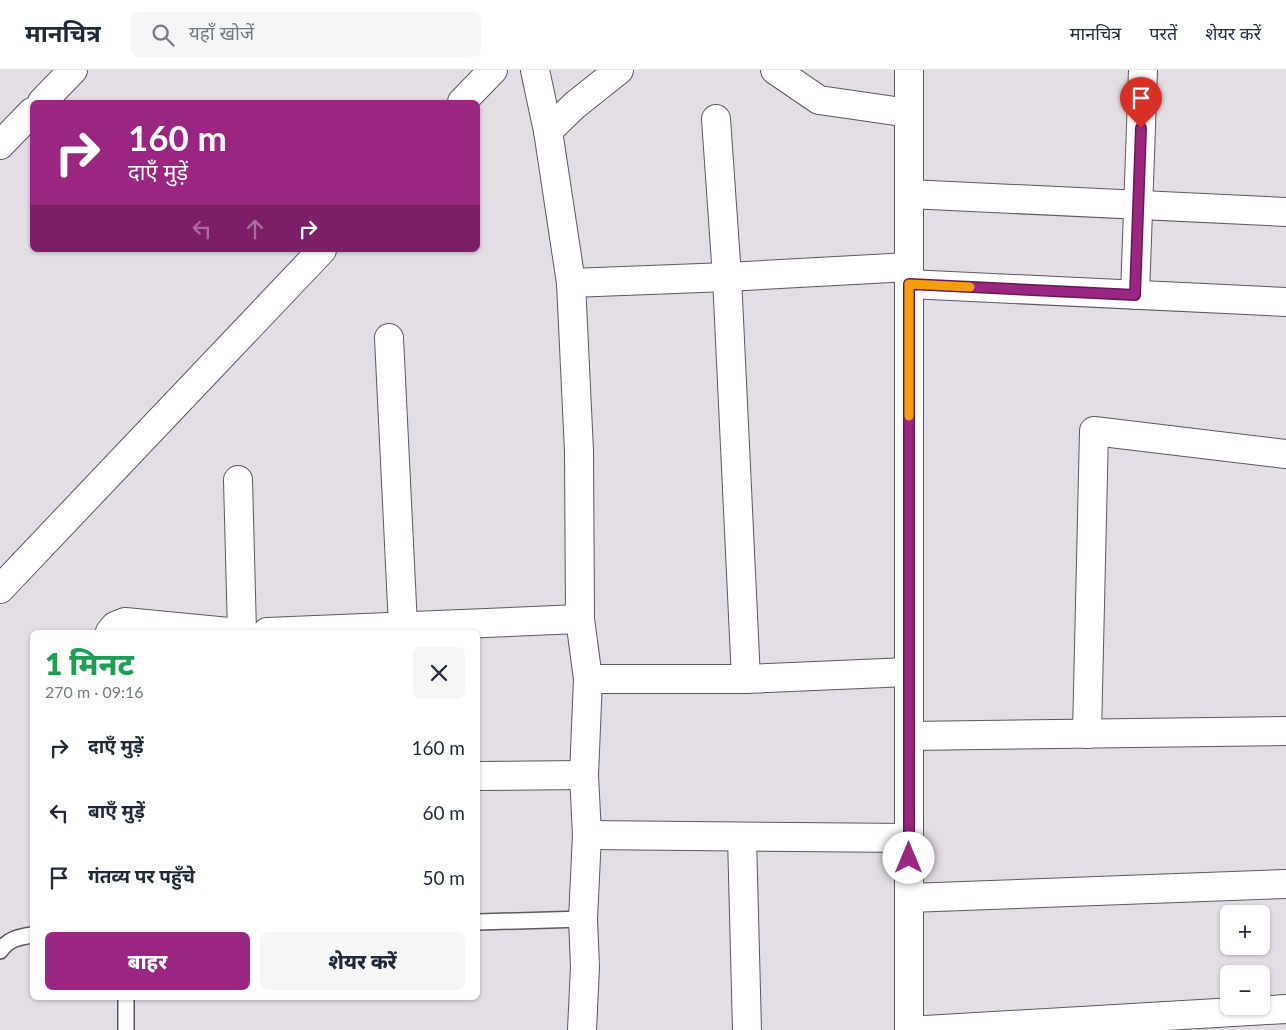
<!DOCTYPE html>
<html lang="hi">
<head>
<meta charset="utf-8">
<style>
  :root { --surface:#fff; --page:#f6f6f7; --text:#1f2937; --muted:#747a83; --line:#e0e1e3; --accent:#9b2682 }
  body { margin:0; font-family:Lato,"Noto Sans Devanagari",sans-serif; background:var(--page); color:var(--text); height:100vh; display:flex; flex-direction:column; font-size:19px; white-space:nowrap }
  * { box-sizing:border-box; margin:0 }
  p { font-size:16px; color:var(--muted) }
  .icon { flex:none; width:28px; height:28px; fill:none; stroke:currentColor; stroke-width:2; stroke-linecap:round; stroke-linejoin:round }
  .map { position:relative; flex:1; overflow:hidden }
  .details { position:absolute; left:30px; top:560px; width:450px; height:370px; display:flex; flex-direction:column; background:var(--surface); border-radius:8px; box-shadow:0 1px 4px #0004 }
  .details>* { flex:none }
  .guide { position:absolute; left:30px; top:30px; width:450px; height:152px; border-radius:8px; box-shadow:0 1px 4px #0004; background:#9b2682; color:#fff; overflow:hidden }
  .fabs { position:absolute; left:1220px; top:835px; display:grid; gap:10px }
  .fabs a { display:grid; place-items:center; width:50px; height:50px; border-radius:8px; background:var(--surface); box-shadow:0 1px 4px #0004; font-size:25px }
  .pin { position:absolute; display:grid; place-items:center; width:42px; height:42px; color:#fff; margin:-51px -21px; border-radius:50% 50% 50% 0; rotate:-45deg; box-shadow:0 0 5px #0007 }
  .pin .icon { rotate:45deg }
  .me { position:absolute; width:55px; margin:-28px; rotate:0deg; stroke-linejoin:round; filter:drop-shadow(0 0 4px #0008) }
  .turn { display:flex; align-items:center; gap:18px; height:105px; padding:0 15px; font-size:22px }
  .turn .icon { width:65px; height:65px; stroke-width:2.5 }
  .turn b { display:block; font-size:35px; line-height:42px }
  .lanes { display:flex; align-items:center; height:48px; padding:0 15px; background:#0003; justify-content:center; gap:25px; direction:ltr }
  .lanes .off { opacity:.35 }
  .round { display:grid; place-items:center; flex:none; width:52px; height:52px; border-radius:8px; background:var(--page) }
  .headline { display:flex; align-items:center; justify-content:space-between; height:85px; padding:0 15px }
  h1 { font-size:30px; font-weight:800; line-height:38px; color:#1e9e55 }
  .button { display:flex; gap:10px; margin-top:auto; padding:10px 15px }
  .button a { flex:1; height:58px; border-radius:8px; background:var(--accent); color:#fff; font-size:20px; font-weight:800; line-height:58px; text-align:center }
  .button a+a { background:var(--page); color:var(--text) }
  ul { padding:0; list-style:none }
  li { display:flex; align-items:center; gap:15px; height:65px; padding:0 15px }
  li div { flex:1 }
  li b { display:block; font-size:19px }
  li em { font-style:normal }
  header { display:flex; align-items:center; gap:30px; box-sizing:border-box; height:70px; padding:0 25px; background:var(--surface); border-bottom:1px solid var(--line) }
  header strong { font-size:24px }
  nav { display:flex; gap:28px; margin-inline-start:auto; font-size:18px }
  .search { width:350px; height:45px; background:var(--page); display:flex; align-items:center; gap:12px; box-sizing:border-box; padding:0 18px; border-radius:8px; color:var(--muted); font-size:19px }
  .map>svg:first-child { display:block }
</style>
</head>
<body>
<header>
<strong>मानचित्र</strong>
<div class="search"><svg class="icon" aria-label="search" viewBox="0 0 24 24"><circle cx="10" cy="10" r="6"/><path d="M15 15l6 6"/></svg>यहाँ खोजें</div>
<nav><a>मानचित्र</a><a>परतें</a><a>शेयर करें</a></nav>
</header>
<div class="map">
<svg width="1286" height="960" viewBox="0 0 1286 960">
  <rect width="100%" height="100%" fill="#e3dde5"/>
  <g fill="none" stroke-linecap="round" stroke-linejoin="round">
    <defs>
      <g id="lane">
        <polyline points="478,852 583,849"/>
        <path d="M0 881C8 869 19 867 32 865"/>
        <polyline points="126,928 126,960"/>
      </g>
      <g id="street">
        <polyline points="535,0 548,61 571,213 579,381 580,549 588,609 584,705 587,765 583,849 585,897 582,960"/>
        <polyline points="775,0 819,30 909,43"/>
        <polyline points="42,32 73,0"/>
        <polyline points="462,32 493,0"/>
        <polyline points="716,49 727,207 746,609"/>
        <polyline points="548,61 575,35 619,0"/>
        <polyline points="0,75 32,42"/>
        <polyline points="909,124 1286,142"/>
        <polyline points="571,213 727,207 909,197"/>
        <polyline points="909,214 1286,232"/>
        <polyline points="1135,225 1143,0"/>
        <polyline points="389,268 403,556"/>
        <polyline points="238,410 242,562"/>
        <polyline points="0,519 322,180"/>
        <polyline points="110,562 115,556 125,552 229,562"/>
        <polyline points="267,562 580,549"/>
        <polyline points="588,609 746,609 908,602"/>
        <polyline points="1087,664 1094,361 1286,384"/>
        <polyline points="909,666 1286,661"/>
        <polyline points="478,706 584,705"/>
        <polyline points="587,765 909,768"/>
        <polyline points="742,767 747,960"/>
        <polyline points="909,828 1286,814"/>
        <polyline points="925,960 1286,939"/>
      </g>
      <polyline id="secondary" points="909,960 909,0"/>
    </defs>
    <use href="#lane" stroke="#5d575e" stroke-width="18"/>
    <use href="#street" stroke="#5d575e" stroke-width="30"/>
    <use href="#secondary" stroke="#5d575e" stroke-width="30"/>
    <use href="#lane" stroke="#fff" stroke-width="15"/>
    <use href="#street" stroke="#fff" stroke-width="28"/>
    <use href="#secondary" stroke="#fff" stroke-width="28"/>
  </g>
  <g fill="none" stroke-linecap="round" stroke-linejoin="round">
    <defs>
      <polyline id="route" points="909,788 909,214 1135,225 1141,58"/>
    </defs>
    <use href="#route" stroke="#651954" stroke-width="12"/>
    <use href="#route" stroke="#9b2682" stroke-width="9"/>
    <polyline stroke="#f59e0b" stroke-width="9" points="909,346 909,214 970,217"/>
  </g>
</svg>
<div class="fabs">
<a>+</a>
<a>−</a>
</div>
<div class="pin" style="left:1141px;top:58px;background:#d93025"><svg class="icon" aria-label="arrive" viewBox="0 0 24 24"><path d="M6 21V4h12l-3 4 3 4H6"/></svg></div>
<svg class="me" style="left:909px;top:788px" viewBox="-20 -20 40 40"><circle r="19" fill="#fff"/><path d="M0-13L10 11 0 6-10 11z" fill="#9b2682"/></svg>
<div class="guide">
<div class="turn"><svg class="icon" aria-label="right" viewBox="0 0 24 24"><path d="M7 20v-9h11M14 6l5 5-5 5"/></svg><div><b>160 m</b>दाएँ मुड़ें</div></div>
<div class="lanes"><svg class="icon off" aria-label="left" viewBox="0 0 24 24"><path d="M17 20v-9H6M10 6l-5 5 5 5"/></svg><svg class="icon off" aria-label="ahead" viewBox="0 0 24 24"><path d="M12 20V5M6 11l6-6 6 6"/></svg><svg class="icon" aria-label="right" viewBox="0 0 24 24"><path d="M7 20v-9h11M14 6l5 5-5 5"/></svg></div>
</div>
<section class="details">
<div class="headline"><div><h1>1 मिनट</h1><p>270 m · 09:16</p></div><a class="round"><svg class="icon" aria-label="close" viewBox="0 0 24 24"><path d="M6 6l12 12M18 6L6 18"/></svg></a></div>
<ul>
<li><svg class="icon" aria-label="right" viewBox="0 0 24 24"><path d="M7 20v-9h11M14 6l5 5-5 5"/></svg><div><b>दाएँ मुड़ें</b></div><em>160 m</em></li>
<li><svg class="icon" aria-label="left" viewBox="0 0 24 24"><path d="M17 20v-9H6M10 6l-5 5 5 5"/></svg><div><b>बाएँ मुड़ें</b></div><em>60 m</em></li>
<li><svg class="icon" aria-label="arrive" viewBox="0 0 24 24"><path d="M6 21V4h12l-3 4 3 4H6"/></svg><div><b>गंतव्य पर पहुँचे</b></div><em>50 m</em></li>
</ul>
<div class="button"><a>बाहर</a><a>शेयर करें</a></div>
</section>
</div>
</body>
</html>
